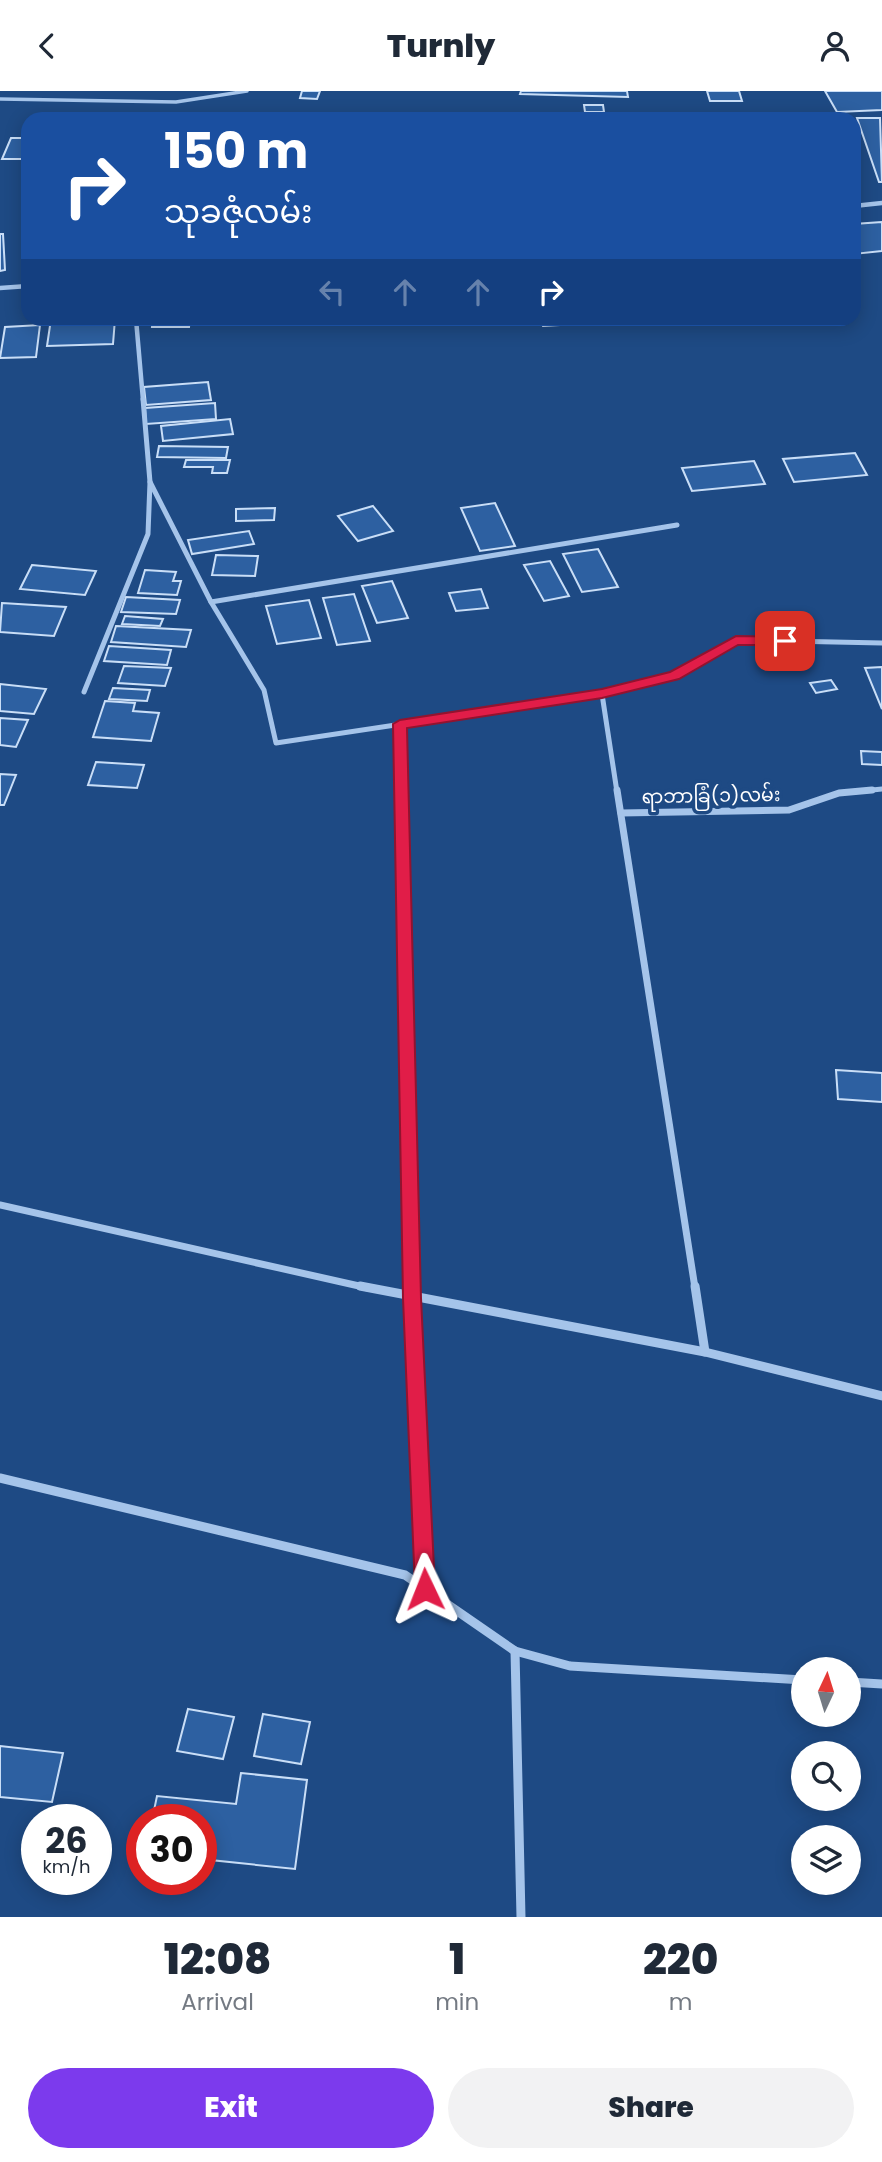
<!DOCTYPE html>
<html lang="en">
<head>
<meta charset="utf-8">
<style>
  :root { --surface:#fff; --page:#f2f2f3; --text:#1f2937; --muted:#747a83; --accent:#7c3aed }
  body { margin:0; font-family:Poppins,"Noto Sans Myanmar",sans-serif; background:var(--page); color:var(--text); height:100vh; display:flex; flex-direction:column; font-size:26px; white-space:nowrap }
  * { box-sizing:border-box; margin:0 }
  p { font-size:23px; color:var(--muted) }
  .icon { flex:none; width:38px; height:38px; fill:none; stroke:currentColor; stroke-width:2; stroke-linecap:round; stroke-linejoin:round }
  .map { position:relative; height:1826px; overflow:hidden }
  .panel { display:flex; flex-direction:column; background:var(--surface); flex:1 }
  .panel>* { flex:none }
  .banner { position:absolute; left:21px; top:21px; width:840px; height:214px; border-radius:21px; box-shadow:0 4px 18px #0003; background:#1a4fa0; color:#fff; overflow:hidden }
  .needle { width:46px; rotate:4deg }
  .controls { position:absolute; left:791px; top:1566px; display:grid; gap:14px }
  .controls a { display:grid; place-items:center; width:70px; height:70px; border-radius:50%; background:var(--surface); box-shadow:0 4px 18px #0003; font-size:35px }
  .speed { position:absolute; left:21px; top:1713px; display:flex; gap:14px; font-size:35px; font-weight:700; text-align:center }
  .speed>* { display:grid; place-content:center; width:91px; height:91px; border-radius:50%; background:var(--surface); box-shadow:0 4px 18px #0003; line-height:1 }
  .speed small { font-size:18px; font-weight:400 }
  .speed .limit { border:10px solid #d22; background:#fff; color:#111 }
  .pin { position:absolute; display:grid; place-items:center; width:60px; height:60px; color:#fff; margin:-30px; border-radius:14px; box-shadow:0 4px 10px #0006 }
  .me { position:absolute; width:77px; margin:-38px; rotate:358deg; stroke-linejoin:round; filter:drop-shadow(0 0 5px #0008) }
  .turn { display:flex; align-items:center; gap:24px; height:147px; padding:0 28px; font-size:32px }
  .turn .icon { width:91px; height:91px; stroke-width:2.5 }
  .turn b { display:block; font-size:49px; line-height:60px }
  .lanes { display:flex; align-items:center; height:66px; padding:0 28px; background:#0003; justify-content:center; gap:35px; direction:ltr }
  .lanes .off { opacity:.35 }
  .eta { display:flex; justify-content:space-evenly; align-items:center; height:119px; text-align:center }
  .eta b { font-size:42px; font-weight:800; line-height:49px }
  .primary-button { display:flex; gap:14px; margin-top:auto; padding:14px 28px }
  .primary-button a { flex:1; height:80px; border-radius:42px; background:var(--accent); color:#fff; font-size:28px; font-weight:800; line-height:80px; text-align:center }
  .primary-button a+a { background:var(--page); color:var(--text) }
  header { display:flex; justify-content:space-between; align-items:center; height:91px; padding:0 28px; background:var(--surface); font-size:32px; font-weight:800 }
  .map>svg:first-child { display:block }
</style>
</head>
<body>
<header><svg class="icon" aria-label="back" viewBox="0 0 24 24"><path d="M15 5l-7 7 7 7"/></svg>Turnly<svg class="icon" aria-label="person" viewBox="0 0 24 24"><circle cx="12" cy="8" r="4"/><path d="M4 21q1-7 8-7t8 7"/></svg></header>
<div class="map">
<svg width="882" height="1826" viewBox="0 0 882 1826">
  <rect width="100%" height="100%" fill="#1e4a84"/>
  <g fill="#2d60a1" stroke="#c9def7" stroke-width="2">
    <polygon points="302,0 320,0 317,8 300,7"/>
    <polygon points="521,0 627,0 628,6 520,3"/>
    <polygon points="707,0 739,0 742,10 710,10"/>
    <polygon points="825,0 882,0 882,19 837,21"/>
    <polygon points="584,14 603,14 604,21 585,21"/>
    <polygon points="835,22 838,28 750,28 749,26"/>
    <polygon points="857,27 880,27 882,91 879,91"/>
    <polygon points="11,47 28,47 25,68 2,68"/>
    <polygon points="882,131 882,160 854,163 854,133"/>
    <polygon points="0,143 3,143 5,179 0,180"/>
    <polygon points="51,228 115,228 113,253 47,255"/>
    <polygon points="153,228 190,228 189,236 152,236"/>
    <polygon points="222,228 256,228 257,232 223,234"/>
    <polygon points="540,228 573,228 576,233 543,235"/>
    <polygon points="40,234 36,266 0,267 5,236"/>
    <polygon points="208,291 211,309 146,314 144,296"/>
    <polygon points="215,312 216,328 146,333 145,317"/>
    <polygon points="230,328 233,343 163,350 161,335"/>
    <polygon points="159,355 228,356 226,367 157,366"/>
    <polygon points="855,362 867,384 794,391 783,368"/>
    <polygon points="186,369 230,369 227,382 212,382 213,376 184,376"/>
    <polygon points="754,370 765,393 692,400 682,377"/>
    <polygon points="495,412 515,455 480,460 461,417"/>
    <polygon points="373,415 393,440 358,450 338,425"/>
    <polygon points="275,417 274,429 236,430 236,418"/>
    <polygon points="249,440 254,453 192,463 188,449"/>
    <polygon points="598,458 618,496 582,501 563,463"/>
    <polygon points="216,464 258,465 255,485 212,484"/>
    <polygon points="550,470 569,505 544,510 524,474"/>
    <polygon points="32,474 96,480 85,504 20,498"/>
    <polygon points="145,479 176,481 173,490 181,490 177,504 138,502"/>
    <polygon points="392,490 408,527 377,532 362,495"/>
    <polygon points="481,498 488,517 456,520 449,502"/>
    <polygon points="354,503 370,550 337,554 323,507"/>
    <polygon points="126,506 180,509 176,523 121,521"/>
    <polygon points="309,509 321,547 277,553 266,515"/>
    <polygon points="2,512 66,516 54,545 0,541"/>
    <polygon points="125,525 163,528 160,535 122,533"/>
    <polygon points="116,535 191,539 186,556 111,551"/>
    <polygon points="109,555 171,559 167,574 104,570"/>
    <polygon points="124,575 171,577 165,595 118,592"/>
    <polygon points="882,576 882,618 865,577"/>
    <polygon points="831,589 837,598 816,602 810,592"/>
    <polygon points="0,593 46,598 34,623 0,620"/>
    <polygon points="113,597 150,599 147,610 109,608"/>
    <polygon points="105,610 135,612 133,620 159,622 151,650 93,646"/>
    <polygon points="0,627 28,629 16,656 0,654"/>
    <polygon points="861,660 882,661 882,674 862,673"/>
    <polygon points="96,671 144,674 137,697 88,694"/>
    <polygon points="0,683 16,684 4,714 0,714"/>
    <polygon points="836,979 882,982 882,1011 838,1008"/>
    <polygon points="188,1618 234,1626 223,1668 177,1660"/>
    <polygon points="263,1623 310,1631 301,1673 254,1665"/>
    <polygon points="0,1655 63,1662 52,1711 0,1706"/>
    <polygon points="241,1682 307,1689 295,1778 201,1768 201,1729 152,1729 157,1705 236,1713"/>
  </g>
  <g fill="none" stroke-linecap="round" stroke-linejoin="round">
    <polyline stroke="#a5c4ea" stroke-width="3.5" points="0,8 176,11 247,0"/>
    <g stroke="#a5c4ea" stroke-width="4.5">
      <polyline points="854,115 882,112"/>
      <polyline points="0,197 28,195"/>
      <polyline points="136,228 143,309"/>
    </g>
    <g stroke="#a5c4ea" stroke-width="5">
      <polyline points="150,391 211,511 264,599 276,652 602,603 675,584 736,549 882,552"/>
      <polyline points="211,511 677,434"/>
      <polyline points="84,601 148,443 150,391 143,308"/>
      <polyline points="602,603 617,701"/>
      <polyline points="400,633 401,701"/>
      <polyline points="853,701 882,698"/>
    </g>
    <g stroke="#a5c4ea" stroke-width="7">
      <polyline points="401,699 412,1197"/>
      <polyline points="617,699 695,1197"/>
      <polyline points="621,722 789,719 839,702 872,699"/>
      <polyline points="0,1114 368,1197"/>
    </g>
    <g stroke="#a5c4ea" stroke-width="9">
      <polyline points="360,1195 705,1261 882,1305"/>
      <polyline points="412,1195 425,1498"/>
      <polyline points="695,1195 705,1261"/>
      <polyline points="0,1387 405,1484 515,1560 570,1575 803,1589"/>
      <polyline points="515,1560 521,1826"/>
      <polyline points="849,1591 882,1593"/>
    </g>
  </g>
  <polygon fill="#e11d48" stroke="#92132f" stroke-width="2" points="736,545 785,546 791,550 785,554 738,554 679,588 602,607 407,637 421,1207 435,1498 432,1505 425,1508 417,1505 415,1498 403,1207 393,633 400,629 602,598 670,581"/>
  <g text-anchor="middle" stroke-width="7" stroke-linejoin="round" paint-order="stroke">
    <g font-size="19" fill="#fff" stroke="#1e4a84">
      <text transform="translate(711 704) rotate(-1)" y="7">ရာဘာခြံ(၁)လမ်း</text>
    </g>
  </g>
</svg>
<div class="controls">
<a><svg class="needle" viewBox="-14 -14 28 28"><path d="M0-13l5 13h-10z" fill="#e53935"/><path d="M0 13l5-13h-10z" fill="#747a83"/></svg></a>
<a><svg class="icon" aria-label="search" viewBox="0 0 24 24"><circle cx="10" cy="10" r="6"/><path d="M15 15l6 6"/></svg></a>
<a><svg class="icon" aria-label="layers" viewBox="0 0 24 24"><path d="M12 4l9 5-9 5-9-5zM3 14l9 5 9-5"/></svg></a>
</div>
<div class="speed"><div>26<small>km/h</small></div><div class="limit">30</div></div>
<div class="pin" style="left:785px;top:550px;background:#d93025"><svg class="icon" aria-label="arrive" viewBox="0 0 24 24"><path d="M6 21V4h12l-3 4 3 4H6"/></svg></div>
<svg class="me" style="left:425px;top:1498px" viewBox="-20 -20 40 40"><path d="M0-17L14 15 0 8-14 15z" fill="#e11d48" stroke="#fff" stroke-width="4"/></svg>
<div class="banner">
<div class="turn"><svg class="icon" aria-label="right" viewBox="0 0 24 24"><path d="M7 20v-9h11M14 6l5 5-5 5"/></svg><div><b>150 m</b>သုခဇုံလမ်း</div></div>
<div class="lanes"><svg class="icon off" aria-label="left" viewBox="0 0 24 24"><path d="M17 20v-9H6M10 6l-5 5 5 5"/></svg><svg class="icon off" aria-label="ahead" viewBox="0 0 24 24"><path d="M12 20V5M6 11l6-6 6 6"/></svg><svg class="icon off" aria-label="ahead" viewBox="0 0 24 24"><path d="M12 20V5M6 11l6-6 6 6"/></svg><svg class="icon" aria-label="right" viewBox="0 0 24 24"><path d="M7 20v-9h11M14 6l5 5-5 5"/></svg></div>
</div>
</div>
<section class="panel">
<div class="eta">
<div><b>12:08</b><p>Arrival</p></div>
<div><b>1</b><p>min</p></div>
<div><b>220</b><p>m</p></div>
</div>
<div class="primary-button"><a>Exit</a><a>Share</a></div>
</section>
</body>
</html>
